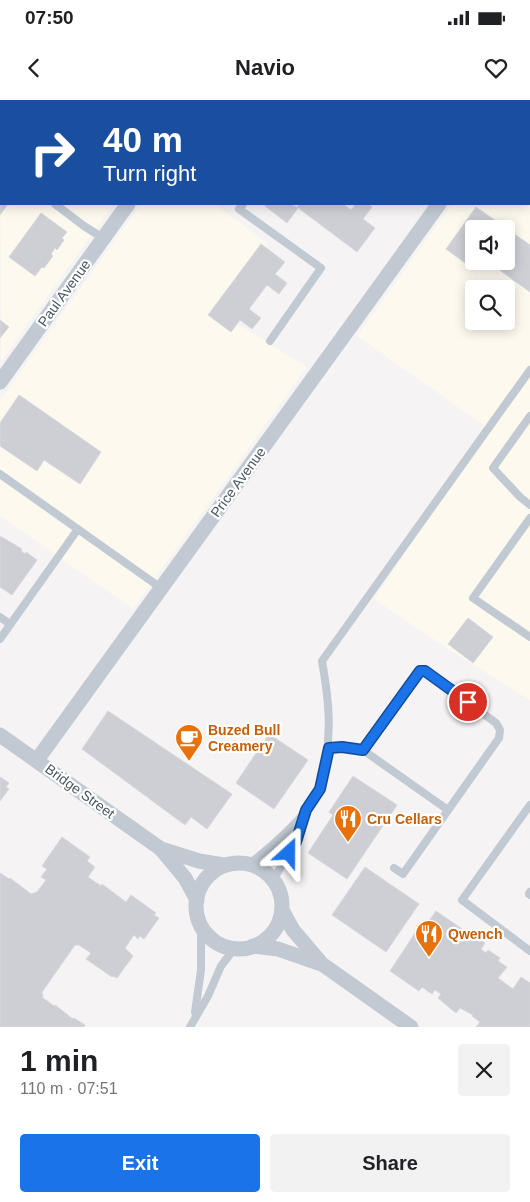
<!DOCTYPE html>
<html lang="en">
<head>
<meta charset="utf-8">
<style>
  :root { --surface:#fff; --page:#f2f2f2; --text:#202124; --muted:#757577; --accent:#1a73e8 }
  body { margin:0; font-family:Helvetica,sans-serif; background:var(--page); color:var(--text); height:100vh; display:flex; flex-direction:column; font-size:19px; white-space:nowrap }
  * { box-sizing:border-box; margin:0 }
  p { font-size:16px; color:var(--muted) }
  .icon { flex:none; width:28px; height:28px; fill:none; stroke:currentColor; stroke-width:2; stroke-linecap:round; stroke-linejoin:round }
  .map { position:relative; height:927px; overflow:hidden }
  .details { display:flex; flex-direction:column; background:var(--surface); flex:1 }
  .details>* { flex:none }
  .guide { position:absolute; left:0px; top:0px; width:530px; height:105px; box-shadow:0 2px 12px #0003; background:#1a4fa0; color:#fff; overflow:hidden }
  .tools { position:absolute; left:465px; top:120px; display:grid; gap:10px }
  .tools a { display:grid; place-items:center; width:50px; height:50px; border-radius:5px; background:var(--surface); box-shadow:0 2px 12px #0003; font-size:25px }
  .pin { position:absolute; display:grid; place-items:center; width:42px; height:42px; color:#fff; margin:-21px; border:2px solid #fff; border-radius:50%; box-shadow:0 1px 5px #0007 }
  .me { position:absolute; width:55px; margin:-28px; rotate:24deg; stroke-linejoin:round; filter:drop-shadow(0 0 4px #0008) }
  .turn { display:flex; align-items:center; gap:18px; height:105px; padding:0 20px; font-size:22px }
  .turn .icon { width:65px; height:65px; stroke-width:2.5 }
  .turn b { display:block; font-size:35px; line-height:42px }
  .round { display:grid; place-items:center; flex:none; width:52px; height:52px; border-radius:5px; background:var(--page) }
  .summary { display:flex; align-items:center; justify-content:space-between; height:85px; padding:0 20px }
  h1 { font-size:30px; font-weight:800; line-height:38px }
  .primary-button { display:flex; gap:10px; margin-top:auto; padding:10px 20px }
  .primary-button a { flex:1; height:58px; border-radius:5px; background:var(--accent); color:#fff; font-size:20px; font-weight:800; line-height:58px; text-align:center }
  .primary-button a+a { background:var(--page); color:var(--text) }
  .status { display:flex; justify-content:space-between; align-items:center; height:35px; padding:0 25px; background:var(--surface); direction:ltr }
  .status svg { height:14px; fill:currentColor }
  header { display:flex; justify-content:space-between; align-items:center; height:65px; padding:0 20px; background:var(--surface); font-size:22px; font-weight:800 }
  .map>svg:first-child { display:block }
</style>
</head>
<body>
<div class="status"><b>07:50</b><svg viewBox="0 0 49 12"><path d="M0 12V9h3v3zM5 12V6h3v6zM10 12V3h3v9zM15 12V0h3v12zM26 1h20v11H26zM47 4h2v5h-2z"/></svg></div>
<header><svg class="icon" aria-label="back" viewBox="0 0 24 24"><path d="M15 5l-7 7 7 7"/></svg>Navio<svg class="icon" aria-label="heart" viewBox="0 0 24 24"><path d="M12 20l-8-8c-3-5 5-10 8-4 3-6 11-1 8 4z"/></svg></header>
<div class="map">
<svg width="530" height="927" viewBox="0 0 530 927">
  <rect width="100%" height="100%" fill="#f5f3f3"/>
  <g fill="#fdf9ef" fill-rule="evenodd">
    <polygon points="0,0 189,0 1,1 1,104 114,104 1,262"/>
    <path d="M529 67 530 68V600L454 553 374 499 489 329 357 236 452 104H529ZM474 129H506V161H474ZM474 189H506V221H474Z"/>
    <polygon points="141,104 215,104 268,144 221,213 307,267 133,509 0,416 0,300"/>
  </g>
  <g fill="#cdcfd5" stroke="#d7d9de">
    <polygon points="97,0 131,0 97,1"/>
    <polygon points="247,0 297,0 296,1"/>
    <polygon points="0,63 1,104 8,104 0,115"/>
    <polygon points="266,104 291,104 298,108 287,123 265,106"/>
    <polygon points="300,104 343,104 351,110 356,104 368,104 372,107 363,119 375,128 357,152 297,107"/>
    <polygon points="476,107 530,145 530,192 487,161 506,161 506,129 474,129 474,161 476,161 472,168 446,149"/>
    <polygon points="41,113 67,132 62,138 64,140 57,150 55,148 51,154 53,156 44,168 42,167 35,176 9,157"/>
    <polygon points="261,144 285,162 275,174 287,183 279,194 267,185 249,209 261,218 252,229 240,220 231,232 208,215"/>
    <polygon points="0,220 9,227 0,238"/>
    <polygon points="19,295 101,352 80,384 44,360 37,371 0,346 0,323"/>
    <polygon points="0,436 22,449 21,451 25,454 26,452 37,460 12,495 0,487"/>
    <polygon points="468,518 493,537 473,563 448,544"/>
    <polygon points="108,611 232,694 207,729 191,717 185,725 82,649"/>
    <polygon points="269,634 308,660 274,709 236,683"/>
    <polygon points="353,676 397,705 347,779 308,753 333,715 329,712"/>
    <polygon points="0,677 9,683 6,687 9,689 0,701"/>
    <polygon points="62,737 90,757 87,761 95,767 88,777 101,786 102,784 126,802 131,795 156,813 154,815 159,818 144,839 140,836 138,839 134,835 125,848 133,856 117,878 113,876 112,877 86,859 91,853 79,845 75,845 42,892 43,898 54,906 55,905 73,919 74,918 85,925 84,927 0,927 0,773 9,779 10,778 31,794 37,792 46,780 41,777 47,769 42,766"/>
    <polygon points="365,767 419,804 386,852 332,815"/>
    <polygon points="436,811 471,835 472,834 485,843 481,849 486,853 488,850 500,858 498,861 507,867 498,878 513,889 521,877 530,883 530,927 476,927 480,922 472,916 473,915 460,908 456,913 438,898 441,894 435,890 432,894 422,887 419,891 390,871 415,833 419,835"/>
  </g>
  <g fill="none" stroke-linecap="round" stroke-linejoin="round">
    <g stroke="#c1cad2" stroke-width="8">
      <polyline points="321,1 322,0"/>
      <polyline points="0,56 1,57"/>
      <polyline points="55,104 84,126 103,138"/>
      <polyline points="243,104 239,109 321,168 270,241"/>
      <polyline points="530,316 493,368 520,397 530,405"/>
      <polyline points="0,374 161,488"/>
      <polyline points="530,418 473,498 530,537"/>
      <polyline points="0,517 10,524"/>
      <polyline points="0,539 78,429"/>
      <polyline points="329,648 342,647 363,650 448,710"/>
      <polyline points="363,650 420,571 425,571 496,623 500,630 499,638 403,774 394,768"/>
      <polyline points="530,705 462,800 530,851"/>
      <path d="M249 764C270 748 309 714 320 690 322 684 322 677 324 671 332 632 329 600 322 561L530 270"/>
      <polyline points="274,779 295,742 305,712"/>
      <polyline points="530,792 529,794 530,795"/>
      <polyline points="195,912 201,870 201,827"/>
      <polyline points="190,927 208,896 221,866 234,849"/>
    </g>
    <g stroke="#c1cad2" stroke-width="15">
      <polyline points="201,1 202,0"/>
      <polyline points="512,1 513,0"/>
      <polyline points="0,282 128,104"/>
      <polyline points="0,635 161,749 185,778 197,800"/>
      <polyline points="37,660 439,104"/>
      <polyline points="161,749 199,761 224,765"/>
      <circle cx="239" cy="806" r="43"/>
      <polyline points="282,810 293,830 322,864 411,927"/>
      <polyline points="253,846 278,849 321,864"/>
    </g>
    <g stroke="#c1cbd6" stroke-width="21">
      <polyline points="449,0 451,1"/>
      <polyline points="529,56 530,57"/>
    </g>
  </g>
  <g fill="none" stroke-linecap="round" stroke-linejoin="round">
    <defs>
      <polyline id="route" points="289,753 296,742 306,710 320,689 329,648 342,647 363,650 420,571 425,571 468,602"/>
    </defs>
    <use href="#route" stroke="#114b97" stroke-width="12"/>
    <use href="#route" stroke="#1a73e8" stroke-width="9"/>
  </g>
  <defs>
    <symbol id="cafe-pin" viewBox="-11 -11 22 30"><path d="M0 17L-7.5 6A9.5 9.5 0 1 1 7.5 6Z" fill="#e8710a" stroke="#fff"/><path d="M-5.5-4.5H6V0H3Q3 3.5 0 3.5H-2.5Q-5.5 3.5-5.5 0ZM3-3.2v2h1.7v-2ZM-6 4.5H4V6H-6Z" fill="#fff"/></symbol>
    <symbol id="restaurant-pin" viewBox="-11 -11 22 30"><path d="M0 17L-7.5 6A9.5 9.5 0 1 1 7.5 6Z" fill="#e8710a" stroke="#fff"/><path d="M-5-6h1v4h1v-4h1v4h1v-4h1v5L-1.5 .5V6h-2V.5L-5-1ZM5-6V6H3V1.5H1.5Q1.5-4 5-6Z" fill="#fff"/></symbol>
  </defs>
  <g fill-rule="evenodd">
    <use href="#cafe-pin" x="173" y="622" width="32" height="43"/>
    <use href="#restaurant-pin" x="332" y="703" width="32" height="43"/>
    <use href="#restaurant-pin" x="413" y="818" width="32" height="43"/>
  </g>
  <g text-anchor="middle" stroke-width="4.5" stroke-linejoin="round" paint-order="stroke">
    <g font-size="14" fill="#4a5661" stroke="#fff">
      <text transform="translate(64 193) rotate(-54)" y="5">Paul Avenue</text>
      <text transform="translate(238 382) rotate(-54)" y="5">Price Avenue</text>
      <text transform="translate(80 691) rotate(36)" y="5">Bridge Street</text>
    </g>
    <g font-size="14" font-weight="bold" fill="#c56008" stroke="#fff" text-anchor="start">
      <text x="208" y="635">Buzed Bull<tspan x="208" dy="16">Creamery</tspan></text>
      <text x="367" y="724">Cru Cellars</text>
      <text x="448" y="839">Qwench</text>
    </g>
  </g>
</svg>
<div class="tools">
<a><svg class="icon" aria-label="sound" viewBox="0 0 24 24"><path d="M4 9h4l5-4v14l-5-4H4zM17 9q2 3 0 6"/></svg></a>
<a><svg class="icon" aria-label="search" viewBox="0 0 24 24"><circle cx="10" cy="10" r="6"/><path d="M15 15l6 6"/></svg></a>
</div>
<div class="pin" style="left:468px;top:602px;background:#d93025"><svg class="icon" aria-label="arrive" viewBox="0 0 24 24"><path d="M6 21V4h12l-3 4 3 4H6"/></svg></div>
<svg class="me" style="left:289px;top:753px" viewBox="-20 -20 40 40"><path d="M0-17L14 15 0 8-14 15z" fill="#1a73e8" stroke="#fff" stroke-width="4"/></svg>
<div class="guide">
<div class="turn"><svg class="icon" aria-label="right" viewBox="0 0 24 24"><path d="M7 20v-9h11M14 6l5 5-5 5"/></svg><div><b>40 m</b>Turn right</div></div>
</div>
</div>
<section class="details">
<div class="summary"><div><h1>1 min</h1><p>110 m · 07:51</p></div><a class="round"><svg class="icon" aria-label="close" viewBox="0 0 24 24"><path d="M6 6l12 12M18 6L6 18"/></svg></a></div>
<div class="primary-button"><a>Exit</a><a>Share</a></div>
</section>
</body>
</html>
